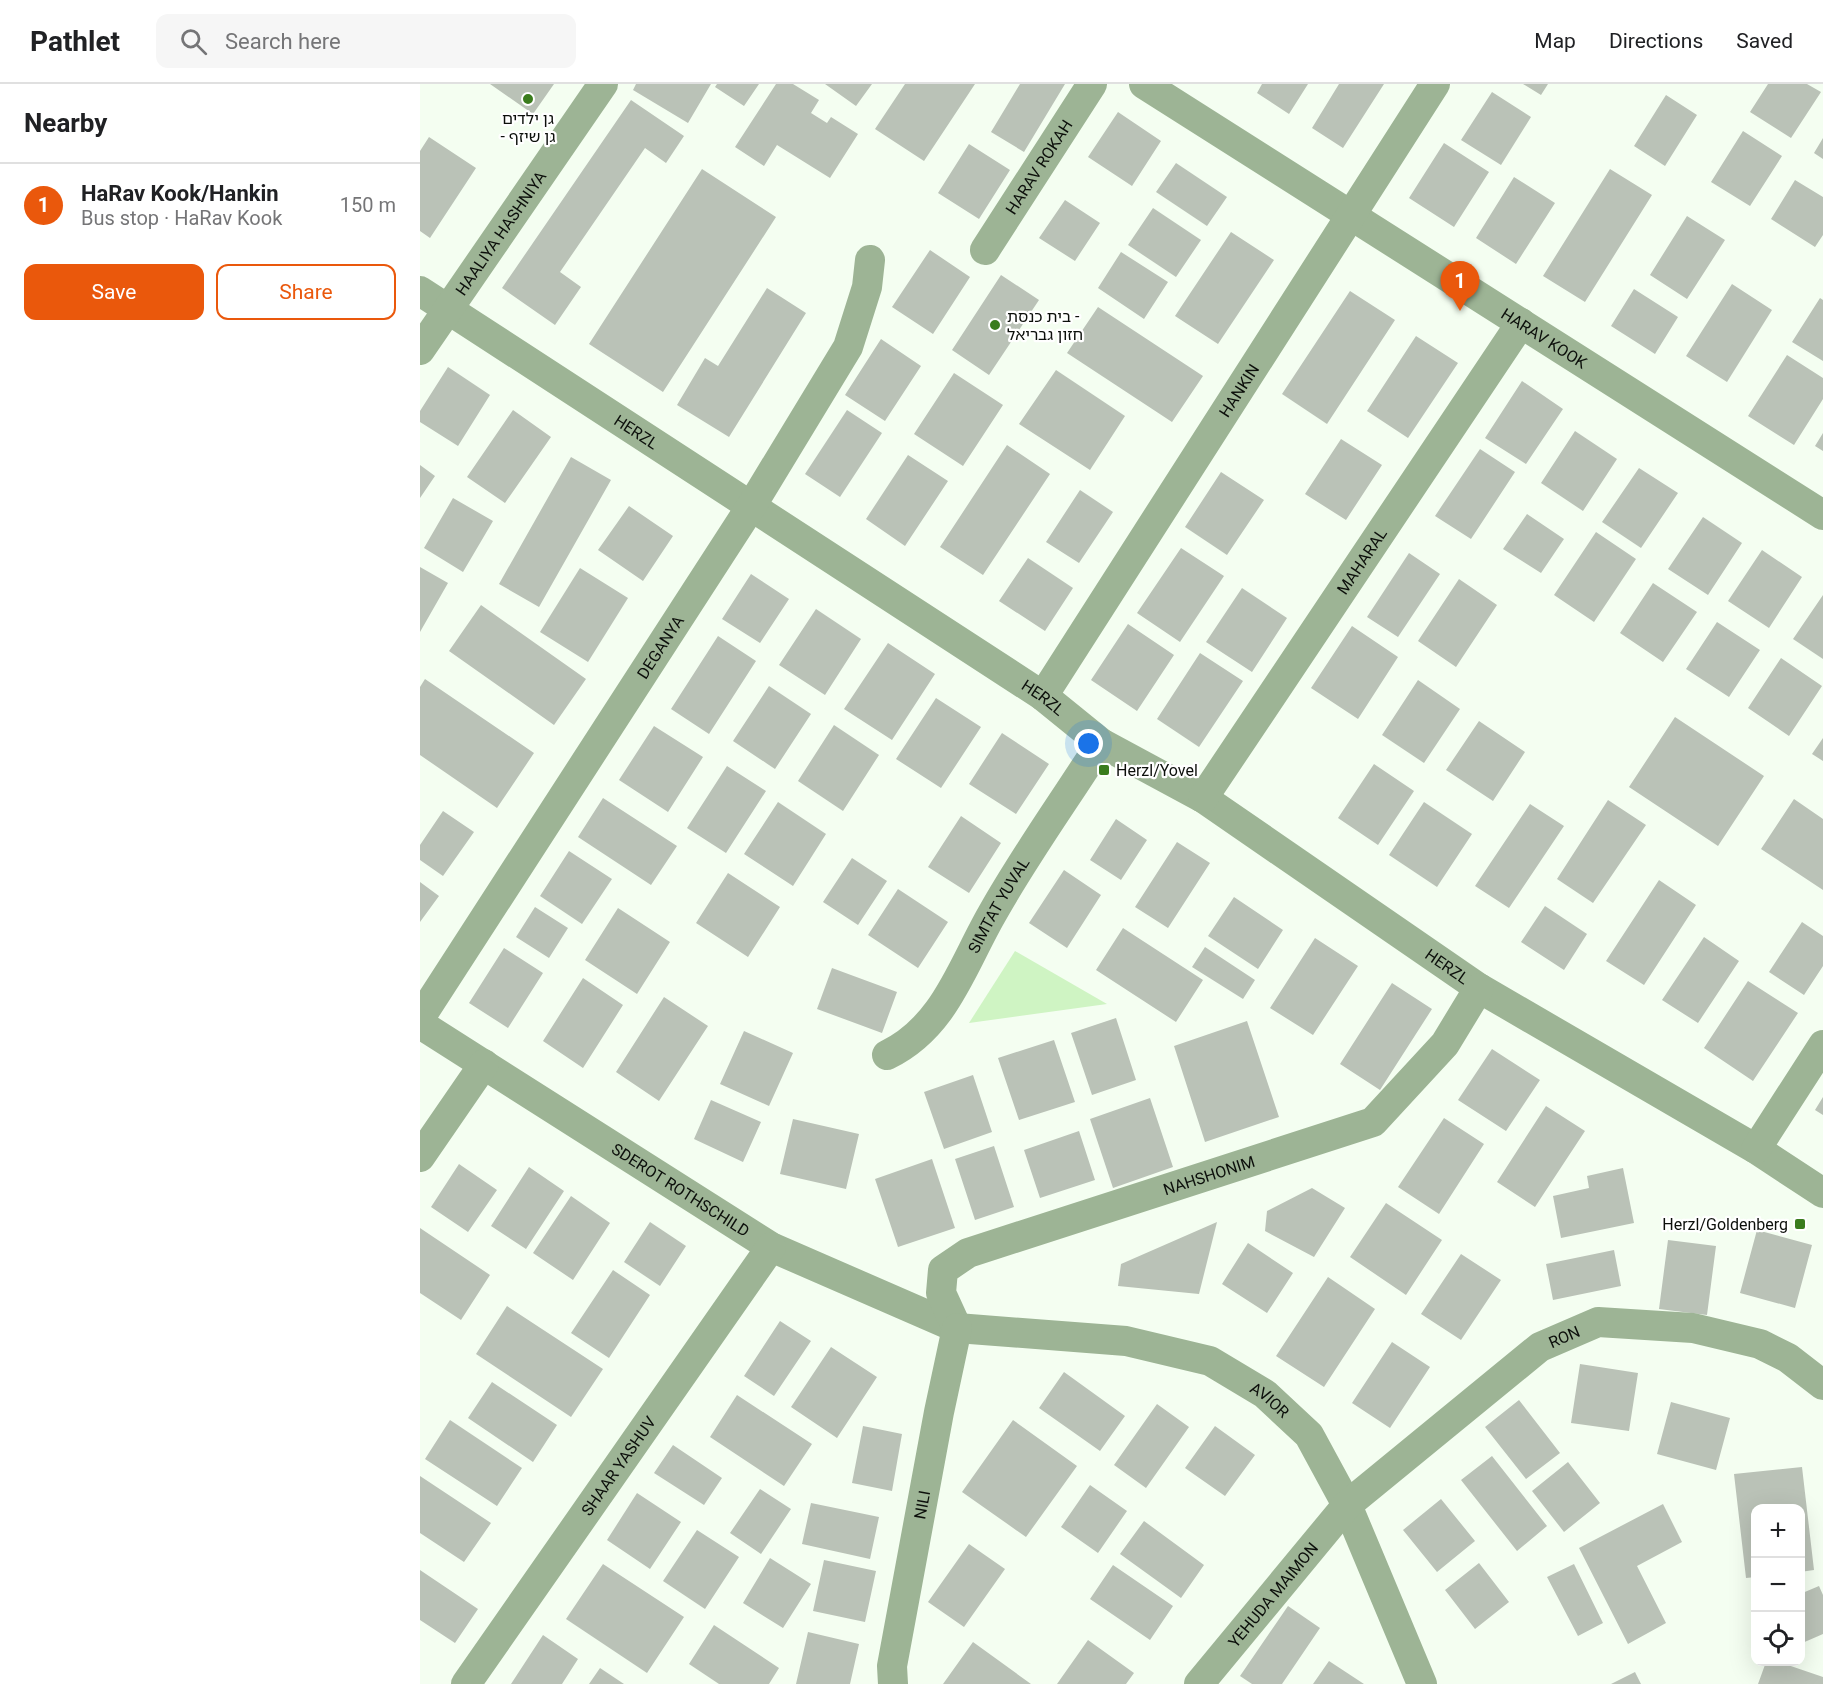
<!DOCTYPE html>
<meta charset="utf-8">
<style>
:root{--surface:#fff;--page:#f6f6f6;--text:#202124;--muted:#757577;--line:#e0e0e0;--accent:#ea580c}
body{margin:0;font-family:Roboto,"Noto Sans Hebrew",sans-serif;background:var(--page);color:var(--text)}
.controls{position:absolute;right:18px;bottom:18px;display:grid;overflow:hidden;border-radius:12px;box-shadow:0 6px 24px #0002}
.controls button{width:54px;height:54px;display:grid;place-items:center;padding:0;border:0;border-bottom:2px solid var(--line);background:var(--surface);color:var(--text);font:30px sans-serif}
.you{position:absolute;left:669px;top:660px;width:21px;height:21px;margin:-15px;border:4px solid #fff;border-radius:50%;background:#1a73e8;box-shadow:0 0 0 9px #1a73e833}
.badge{display:grid;place-items:center;width:39px;height:39px;border-radius:50%;background:var(--accent);color:#fff;font-size:20px;font-weight:700}
.pin{position:absolute;translate:-50% -50px;filter:drop-shadow(0 2px 3px #0008)}
.pin::after{content:'';position:absolute;top:32px;width:21px;height:18px;background:inherit;clip-path:polygon(0 0,100% 0,50% 100%)}
.list{margin:0;padding:0;list-style:none}
h2{display:flex;justify-content:space-between;align-items:center;height:78px;margin:0;padding:0 24px;font-size:26px}
h2 small{font-size:20px;font-weight:400;color:var(--muted)}
.list li{display:grid;grid-template-columns:39px 1fr auto;gap:18px;align-items:center;box-sizing:border-box;height:84px;padding:0 24px;border-top:2px solid var(--line)}
.list b{display:block;font-size:22px;white-space:nowrap}
.list p{margin:0;font-size:20px;white-space:nowrap;color:var(--muted)}
.list em{font-size:20px;font-style:normal;color:var(--muted)}
.actions{display:flex;gap:12px;padding:18px 24px}
.actions a{flex:1;padding:14px 0;border:2px solid var(--accent);border-radius:12px;text-align:center;font-size:21px;color:var(--accent)}
.actions .main{background:var(--accent);color:#fff}
.icon{flex:none;width:33px;height:33px;fill:none;stroke:currentColor;stroke-width:2;stroke-linecap:round;stroke-linejoin:round}
.map{position:relative;flex:none;width:1403px;height:1600px;overflow:hidden}
header{display:flex;align-items:center;gap:36px;box-sizing:border-box;height:84px;padding:0 30px;background:var(--surface);border-bottom:2px solid var(--line)}
header strong{font-size:28px}
nav{display:flex;gap:33px;margin-inline-start:auto;font-size:21px}
.search{width:420px;height:54px;background:var(--page);display:flex;align-items:center;gap:15px;box-sizing:border-box;padding:0 21px;border-radius:12px;color:var(--muted);font-size:22px}
main{display:flex}
aside{flex:1;background:var(--surface)}
.map>svg:first-child{display:block}
.green{fill:#cff4c3}
.building{fill:#bac2b7}
.lines{fill:none;stroke-linecap:round;stroke-linejoin:round}
.street{stroke:#9db495;stroke-width:30}
.poi-dot{fill:#3a7c1d;stroke:#fff;stroke-width:2}
.labels{text-anchor:middle;stroke-width:4.5;stroke-linejoin:round;paint-order:stroke}
.poi-label{font-size:16px;fill:#0c0f0b;stroke:#fff;text-anchor:start}
.street-label{font-size:16px;fill:#0c0f0b;stroke:#fff}
</style>
<header>
<strong>Pathlet</strong>
<div class="search"><svg class="icon" aria-label="search" viewBox="0 0 24 24"><circle cx="10" cy="10" r="6"/><path d="M15 15l6 6"/></svg>Search here</div>
<nav><a>Map</a><a>Directions</a><a>Saved</a></nav>
</header>
<main>
<aside>
<h2>Nearby<small></small></h2>
<ul class="list">
<li><span class="badge">1</span><div><b>HaRav Kook/Hankin</b><p>Bus stop · HaRav Kook</p></div><em>150 m</em></li>
</ul>
<div class="actions"><a class="main">Save</a><a>Share</a></div>
</aside>
<div class="map">
<svg width="1403" height="1600" viewBox="0 0 1403 1600">
<rect width="100%" height="100%" fill="#f4fef1"/>
<!-- green -->
<path class="green" d="M595,867L687,920L549,939Z"/>
<!-- building -->
<path class="building" d="M70,0H134L113,30Z
M216,0H291L268,39L213,6Z
M297,0H339L324,22L295,3Z
M356,0H373L399,16L391,29L407,39L411,33L438,50L410,94L357,61L344,82L315,63Z
M405,0H452L436,22Z
M485,0H555L504,77L455,45Z
M600,0H645L604,68L571,48Z
M842,0H888L869,30L837,9Z
M919,0H964L923,64L892,44Z
M1103,0H1128L1121,11Z
M1348,0H1387L1401,8L1371,54L1330,28Z
M1072,8L1111,33L1081,81L1041,56Z
M1246,11L1277,31L1245,82L1214,62Z
M211,16L264,52L246,79L225,64L140,188L161,203L135,241L82,204Z
M698,28L741,57L712,102L668,73Z
M1323,47L1362,72L1330,122L1291,98Z
M9,53L56,84L10,154L0,147V67Z
M1403,54V75L1394,69Z
M1024,59L1069,88L1034,143L989,114Z
M549,60L590,86L559,135L518,109Z
M756,79L807,113L787,142L736,108Z
M282,85L356,133L243,308L169,260Z
M1190,85L1232,111L1165,218L1123,192Z
M1094,93L1135,119L1096,180L1056,154Z
M1375,96L1403,113V151L1395,163L1351,135Z
M645,116L680,139L655,177L619,154Z
M733,124L781,156L756,193L708,161Z
M1267,132L1305,156L1267,215L1230,191Z
M811,148L854,176L798,260L755,232Z
M510,166L550,193L513,250L472,223Z
M701,168L748,198L724,235L678,204Z
M581,191L619,216L569,291L532,266Z
M1312,200L1352,226L1307,298L1266,272Z
M347,204L386,229L309,353L257,321L285,274L298,282Z
M1214,205L1258,233L1235,270L1191,242Z
M930,207L975,236L907,340L862,310Z
M1400,214L1403,216V277L1372,258Z
M678,223L783,292L752,338L647,269Z
M996,252L1038,279L988,354L947,327Z
M461,255L501,282L465,337L425,311Z
M1367,271L1403,294V315L1374,361L1328,332Z
M28,283L70,311L38,362L0,338V327Z
M636,286L705,332L670,386L599,340Z
M534,289L583,321L543,382L494,350Z
M1102,297L1143,325L1106,380L1065,354Z
M93,326L131,353L85,419L47,393Z
M427,326L462,349L420,413L385,390Z
M1155,347L1197,375L1163,427L1121,399Z
M1403,349V367L1395,362Z
M921,355L962,381L926,436L885,410Z
M587,361L630,390L563,491L520,463Z
M1060,365L1095,388L1051,455L1015,432Z
M488,371L528,397L485,462L446,435Z
M151,373L191,396L119,523L79,500Z
M0,381L15,392L0,414Z
M1219,384L1258,409L1221,464L1182,438Z
M801,388L844,416L807,471L765,443Z
M660,406L693,428L659,479L626,458Z
M33,414L73,437L43,488L4,464Z
M209,422L253,452L223,497L178,466Z
M1107,430L1144,455L1121,489L1083,465Z
M1283,433L1322,459L1288,511L1248,485Z
M1176,448L1216,475L1174,538L1134,511Z
M761,464L804,492L760,558L717,529Z
M1342,466L1382,493L1349,544L1308,517Z
M989,469L1020,490L978,553L947,533Z
M608,474L653,504L625,547L579,517Z
M0,483L28,499L0,548Z
M160,484L208,514L168,578L120,548Z
M331,490L369,515L340,559L302,535Z
M1039,495L1077,521L1036,583L998,557Z
M1233,499L1277,528L1243,578L1200,549Z
M822,504L867,534L832,588L786,558Z
M1403,511V575L1373,555Z
M61,521L166,595L134,641L29,567Z
M396,525L441,555L405,611L359,581Z
M1297,538L1340,566L1309,613L1266,585Z
M708,540L754,571L717,627L671,596Z
M932,542L978,573L938,635L891,604Z
M298,552L336,577L289,650L251,625Z
M468,559L515,590L472,656L424,625Z
M780,569L823,597L779,663L737,635Z
M1361,574L1402,602L1369,652L1328,624Z
M5,595L114,669L77,724L0,671V603Z
M998,596L1040,625L1004,679L962,651Z
M349,602L391,630L355,685L313,657Z
M516,614L561,643L521,704L476,675Z
M1255,633L1344,692L1298,762L1209,703Z
M1059,637L1105,668L1073,717L1026,686Z
M414,641L459,671L423,727L378,697Z
M234,642L283,673L248,728L199,696Z
M582,649L629,680L596,730L549,700Z
M1403,654V677L1392,670Z
M954,680L994,707L958,761L918,734Z
M307,682L346,707L306,769L267,744Z
M183,714L257,762L231,801L158,753Z
M1374,715L1403,735V806L1341,765Z
M1188,716L1226,741L1173,819L1137,795Z
M358,718L406,750L373,802L324,770Z
M1004,718L1052,750L1017,803L969,771Z
M1110,720L1144,742L1089,824L1055,802Z
M23,727L54,748L23,792L0,776V761Z
M541,732L581,759L549,809L508,783Z
M696,735L727,756L701,796L670,776Z
M757,758L790,779L748,844L715,823Z
M149,767L192,795L162,840L120,812Z
M432,774L467,797L438,841L403,818Z
M644,786L681,811L647,864L609,839Z
M308,789L360,823L328,873L276,839Z
M1239,796L1276,821L1224,901L1186,877Z
M0,798L19,812L0,838Z
M478,805L528,838L498,884L448,851Z
M814,813L863,846L838,885L788,852Z
M1125,822L1167,850L1144,886L1101,858Z
M115,823L148,844L129,874L96,853Z
M198,824L250,858L217,910L165,876Z
M1382,838L1403,852V882L1384,911L1349,888Z
M703,844L783,896L756,938L676,886Z
M1284,853L1319,877L1278,939L1242,916Z
M895,854L938,882L893,951L850,924Z
M785,863L835,896L823,915L772,883Z
M84,864L123,889L88,944L49,919Z
M412,884L477,908L462,949L397,925Z
M163,894L203,921L163,984L123,957Z
M1328,897L1378,929L1333,997L1284,964Z
M972,899L1012,925L960,1006L920,980Z
M244,913L288,942L239,1017L196,988Z
M696,934L716,996L672,1011L651,949Z
M827,937L859,1033L785,1058L754,962Z
M324,947L373,969L349,1022L300,1000Z
M634,956L655,1018L599,1036L578,974Z
M1072,965L1120,996L1086,1047L1038,1016Z
M553,991L572,1048L524,1065L504,1008Z
M1403,1013V1031L1395,1026Z
M730,1014L753,1083L693,1104L670,1035Z
M291,1016L341,1038L323,1078L274,1055Z
M1126,1022L1165,1047L1115,1123L1077,1098Z
M1024,1034L1064,1060L1019,1130L978,1103Z
M373,1035L439,1050L426,1105L360,1090Z
M659,1047L675,1096L620,1114L604,1066Z
M574,1062L594,1123L555,1136L535,1075Z
M512,1075L535,1144L478,1163L455,1095Z
M39,1080L77,1106L48,1148L11,1123Z
M109,1083L144,1107L106,1165L71,1142Z
M1203,1084L1214,1139L1141,1154L1133,1112L1169,1104L1167,1092Z
M892,1104L925,1124L894,1173L845,1147L847,1127Z
M151,1112L190,1139L153,1196L113,1169Z
M966,1119L1022,1156L986,1211L930,1173Z
M230,1138L266,1162L240,1202L204,1178Z
M797,1138L779,1210L698,1202L701,1180Z
M0,1144L70,1191L41,1236L0,1209Z
M1337,1146L1392,1161L1375,1224L1320,1209Z
M1248,1156L1296,1162L1287,1231L1239,1225Z
M828,1159L873,1189L847,1229L802,1200Z
M1194,1166L1201,1202L1133,1216L1126,1180Z
M1041,1170L1081,1196L1041,1256L1001,1230Z
M193,1186L230,1211L189,1274L151,1249Z
M908,1193L955,1225L904,1303L856,1272Z
M87,1222L183,1285L151,1333L56,1270Z
M360,1237L391,1257L354,1312L324,1292Z
M972,1258L1010,1283L970,1344L932,1319Z
M411,1263L457,1293L417,1354L371,1323Z
M1160,1280L1218,1289L1209,1347L1151,1339Z
M644,1288L705,1332L680,1367L619,1324Z
M72,1298L137,1341L113,1378L48,1334Z
M317,1311L392,1360L364,1402L290,1353Z
M1099,1316L1140,1369L1106,1395L1065,1343Z
M1251,1318L1310,1334L1296,1386L1237,1370Z
M737,1320L769,1343L726,1404L694,1381Z
M30,1336L102,1384L77,1422L5,1375Z
M593,1336L657,1382L606,1453L542,1408Z
M443,1342L482,1350L472,1407L432,1399Z
M795,1342L835,1371L805,1412L765,1384Z
M253,1361L302,1394L284,1421L234,1389Z
M1072,1372L1127,1442L1097,1467L1041,1396Z
M1148,1378L1180,1419L1144,1448L1112,1407Z
M1382,1383L1394,1486L1380,1488V1424H1336V1493L1326,1494L1314,1390Z
M0,1392L71,1439L44,1478L0,1449Z
M670,1401L707,1427L678,1469L641,1443Z
M340,1405L371,1425L341,1470L310,1449Z
M217,1409L261,1438L230,1485L187,1456Z
M1021,1415L1055,1457L1017,1488L983,1446Z
M391,1419L459,1433L450,1475L382,1460Z
M1243,1420L1262,1458L1217,1482L1246,1539L1208,1560L1159,1464Z
M724,1437L784,1481L761,1514L700,1470Z
M277,1446L319,1473L285,1525L243,1497Z
M549,1460L585,1485L544,1543L508,1518Z
M350,1474L391,1500L363,1544L323,1519Z
M404,1476L456,1487L445,1538L393,1527Z
M1059,1479L1089,1518L1055,1545L1025,1506Z
M183,1480L264,1533L227,1589L146,1535Z
M1154,1480L1183,1539L1158,1552L1127,1493Z
M693,1481L753,1522L730,1556L670,1515Z
M0,1486L58,1525L35,1559L0,1536Z
M1399,1502L1403,1511V1550L1380,1560V1510Z
M868,1522L900,1544L862,1600H832L820,1592Z
M294,1541L359,1584L349,1600H299L269,1580Z
M388,1548L439,1560L430,1600H376Z
M123,1551L158,1575L142,1600H91Z
M668,1556L714,1589L706,1600H637Z
M553,1558L611,1600H523Z
M909,1577L944,1600H893Z
M1346,1578H1359L1403,1593V1600H1338Z
M180,1584L204,1600H169Z
M1215,1588L1221,1600H1191Z"/>
<g class="lines">
<!-- street -->
<g class="street">
<path id="s1" d="M724,0L1403,431"/>
<path id="s2" d="M565,166L672,0"/>
<path id="s3" d="M0,207L623,612L681,659L783,714L1059,904L1336,1065L1403,1109"/>
<path id="s4" d="M0,266L183,0"/>
<path id="s5" d="M623,612L1015,0"/>
<path id="s6" d="M783,714L1101,239"/>
<path id="s7" d="M0,934L332,421L428,263L447,203L450,176"/>
<path id="s8" d="M0,940L351,1163L537,1244L706,1257L790,1277L845,1310L889,1351L927,1421L1002,1600"/>
<path id="s9" d="M467,971C525,943 542,882 572,830C605,771 645,716 681,659"/>
<path d="M1336,1065L1403,961"/>
<path d="M0,1073L64,980"/>
<path id="s10" d="M537,1244L521,1209L523,1186L548,1169L953,1038L1025,960L1059,904"/>
<path id="s11" d="M46,1600L351,1163"/>
<path id="s12" d="M473,1600L472,1582L519,1328L537,1244"/>
<path id="s13" d="M779,1600L927,1421L1120,1263L1178,1238L1273,1244L1340,1260L1368,1274L1403,1301"/>
</g>
</g>
<!-- markers -->
<g class="poi-dot">
<circle cx="108" cy="15" r="6"/>
<circle cx="575" cy="241" r="6"/>
<rect x="678" y="680" width="12" height="12" rx="3"/>
<rect x="1374" y="1134" width="12" height="12" rx="3"/>
</g>
<g class="labels">
<!-- poi labels -->
<g class="poi-label">
<text x="108" y="40" text-anchor="middle">גן ילדים<tspan x="108" dy="18">- גן שיזף</tspan></text>
<text x="587" y="238">בית כנסת -<tspan x="587" dy="18">חזון גבריאל</tspan></text>
<text x="696" y="692">Herzl/Yovel</text>
<text x="1368" y="1146" text-anchor="end">Herzl/Goldenberg</text>
</g>
<!-- street labels -->
<g class="street-label">
<text dy="6" stroke="none"><textPath href="#s2" startOffset="99">HARAV ROKAH</textPath></text>
<text dy="6" stroke="none"><textPath href="#s4" startOffset="142">HAALIYA HASHNIYA</textPath></text>
<text dy="6" stroke="none"><textPath href="#s1" startOffset="474">HARAV KOOK</textPath></text>
<text dy="6" stroke="none"><textPath href="#s5" startOffset="363">HANKIN</textPath></text>
<text dy="6" stroke="none"><textPath href="#s3" startOffset="258">HERZL</textPath></text>
<text dy="6" stroke="none"><textPath href="#s6" startOffset="285">MAHARAL</textPath></text>
<text dy="6" stroke="none"><textPath href="#s7" startOffset="442">DEGANYA</textPath></text>
<text dy="6" stroke="none"><textPath href="#s3" startOffset="744">HERZL</textPath></text>
<text dy="6" stroke="none"><textPath href="#s9" startOffset="190">SIMTAT YUVAL</textPath></text>
<text dy="6" stroke="none"><textPath href="#s3" startOffset="1230">HERZL</textPath></text>
<text dy="6" stroke="none"><textPath href="#s10" startOffset="345">NAHSHONIM</textPath></text>
<text dy="6" stroke="none"><textPath href="#s8" startOffset="309">SDEROT ROTHSCHILD</textPath></text>
<text dy="6" stroke="none"><textPath href="#s13" startOffset="508">RON</textPath></text>
<text dy="6" stroke="none"><textPath href="#s8" startOffset="946">AVIOR</textPath></text>
<text dy="6" stroke="none"><textPath href="#s11" startOffset="266">SHAAR YASHUV</textPath></text>
<text dy="6" stroke="none"><textPath href="#s12" startOffset="182">NILI</textPath></text>
<text dy="6" stroke="none"><textPath href="#s13" startOffset="116">YEHUDA MAIMON</textPath></text>
</g>
</g>
</svg>
<div class="controls">
<button>+</button>
<button>−</button>
<button><svg class="icon" aria-label="locate" viewBox="0 0 24 24"><circle cx="12" cy="12" r="6"/><path d="M12 2v4M12 18v4M2 12h4M18 12h4"/></svg></button>
</div>
<div class="you"></div>
<div class="pin badge" style="left:1040px;top:227px">1</div>
</div>
</main>
